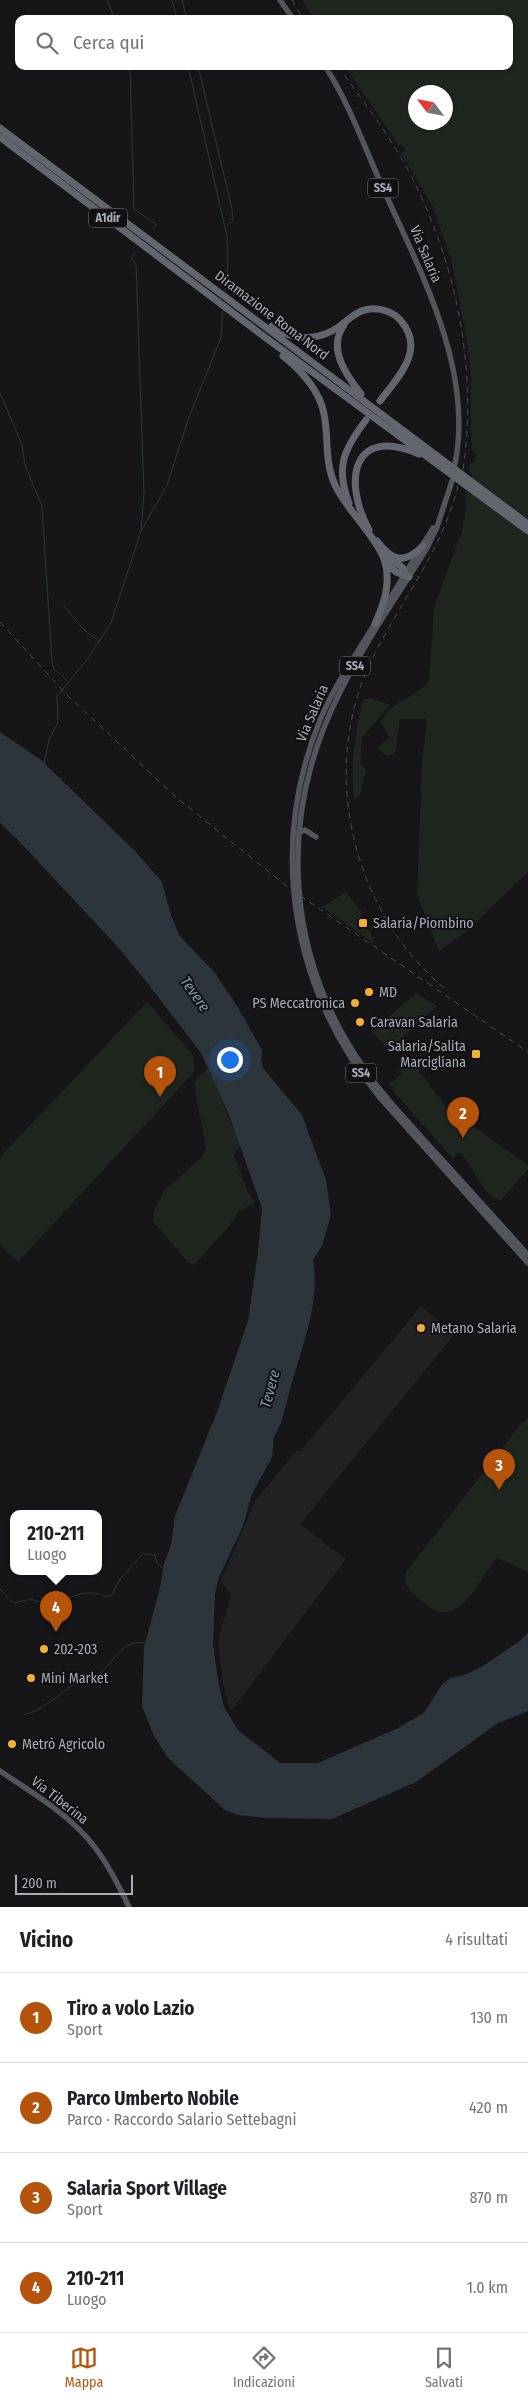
<!DOCTYPE html>
<html lang="it">
<meta charset="utf-8">
<style>
:root{--surface:#fff;--page:#f6f6f6;--text:#202124;--muted:#757577;--line:#e0e0e0;--accent:#b45309}
body{margin:0;font-family:"Fira Sans Condensed",sans-serif;background:var(--page);color:var(--text)}
.compass{position:absolute;left:408px;top:85px;width:45px;height:45px;border-radius:50%;background:var(--surface);box-shadow:0 1px 4px #0004;rotate:302deg}
.scale{position:absolute;left:15px;bottom:12px;width:118px;box-sizing:border-box;padding-left:5px;border:2px solid #a8adb8;border-top:0;font-size:14px;line-height:18px;white-space:nowrap;color:#a8adb8;-webkit-text-stroke:4px #111113;paint-order:stroke}
.you{position:absolute;left:229px;top:1059px;width:18px;height:18px;margin:-12px;border:4px solid #fff;border-radius:50%;background:#1a73e8;box-shadow:0 0 0 8px #1a73e833}
.badge{display:grid;place-items:center;width:32px;height:32px;border-radius:50%;background:var(--accent);color:#fff;font-size:16px;font-weight:700}
.pin{position:absolute;translate:-50% -41px;filter:drop-shadow(0 1px 2px #0008)}
.pin::after{content:'';position:absolute;top:26px;width:18px;height:15px;background:inherit;clip-path:polygon(0 0,100% 0,50% 100%)}
.popup{position:absolute;left:10px;top:1510px;width:92px;height:65px;box-sizing:border-box;display:grid;place-content:center;border-radius:10px;background:var(--surface);filter:drop-shadow(0 1px 4px #0005);font-size:16px;white-space:nowrap;color:var(--muted)}
.popup b{font-size:19px;color:var(--text)}
.popup::after{content:'';position:absolute;left:50%;top:100%;margin-left:-10px;border:10px solid transparent;border-top-color:var(--surface)}
.list{margin:0;padding:0;list-style:none}
h2{display:flex;justify-content:space-between;align-items:center;height:65px;margin:0;padding:0 20px;font-size:21px}
h2 small{font-size:16px;font-weight:400;color:var(--muted)}
.list li{display:grid;grid-template-columns:32px 1fr auto;gap:15px;align-items:center;box-sizing:border-box;height:90px;padding:0 20px;border-top:1px solid var(--line)}
.list b{display:block;font-size:19px;white-space:nowrap}
.list p{margin:0;font-size:16px;white-space:nowrap;color:var(--muted)}
.list em{font-size:16px;font-style:normal;color:var(--muted)}
.icon{flex:none;width:28px;height:28px;fill:none;stroke:currentColor;stroke-width:2;stroke-linecap:round;stroke-linejoin:round}
.map{position:relative;flex:none;width:528px;height:1907px;overflow:hidden}
.search{position:absolute;background:var(--surface);box-shadow:0 1px 4px #0004;left:15px;right:15px;top:15px;height:55px;display:flex;align-items:center;gap:12px;box-sizing:border-box;padding:0 18px;border-radius:10px;color:var(--muted);font-size:19px}
.sheet{height:425px;background:var(--surface)}
nav{display:flex;justify-content:space-around;align-items:center;box-sizing:border-box;height:70px;border-top:1px solid var(--line);background:var(--surface);font-size:14px;color:var(--muted)}
nav a{display:grid;justify-items:center;gap:2px}
nav .on{color:var(--accent)}
.map>svg:first-child{display:block}
.built{fill:#222225}
.green{fill:#1e261f;fill-rule:evenodd}
.water{fill:#2c353c}
.lines{fill:none;stroke-linecap:round;stroke-linejoin:round}
.stream{stroke:#2c353c;stroke-width:1}
.major{stroke:#53555c;stroke-width:5.5}
.highway{stroke:#63666e;stroke-width:7}
.rail{stroke:#4a4c52;stroke-width:1;stroke-dasharray:6 5;stroke-linecap:butt}
.poi-dot{fill:#f2b134;stroke:#111113;stroke-width:2}
.labels{text-anchor:middle;stroke-width:4;stroke-linejoin:round;paint-order:stroke}
.shield{fill:#111113;stroke:#7b7e86;stroke-width:1}
.shield-label{font-size:12px;font-weight:bold;fill:#a8adb8}
.street-label{font-size:14px;fill:#a8adb8;stroke:#111113}
.poi-label{font-size:14px;fill:#a8adb8;stroke:#111113;text-anchor:start}
.water-label{font-size:15px;font-style:italic;fill:#7f9bb3;stroke:#111113}
</style>
<div class="map">
<svg width="528" height="1907" viewBox="0 0 528 1907">
<rect width="100%" height="100%" fill="#161618"/>
<!-- built -->
<path class="built" d="M421,1306L454,1335L300,1524L346,1559L232,1710L228,1704L223,1684L218,1639L231,1595L221,1581L255,1501L297,1450L300,1452Z"/>
<!-- green -->
<path class="green" d="M302,0H528V872L467,931L439,951L417,895L422,763L427,719H400L395,753L387,756L377,748L390,738L381,722C390,701 415,697 429,682L434,607L462,531L466,509L465,491L469,493L472,475L470,473L469,464L474,462L476,455L472,450L471,433V376L467,341L452,263L433,207L401,153L406,150L401,144L399,146L345,66H509V19H314ZM416,92H446V122H416Z
M371,698L390,705L362,738L360,763L366,770L359,797L354,799C350,765 355,733 363,700Z
M346,892L361,911V923L371,932L374,944L322,907Z
M416,993L437,1006L389,1050L372,1032Z
M147,1002L193,1055L195,1071L18,1262L0,1245V1157Z
M411,1060L446,1107L528,1165V1169L501,1200C485,1200 472,1165 461,1153H458L453,1159L395,1093L389,1084L402,1074L398,1068Z
M208,1068L242,1148L237,1149L234,1156C242,1172 244,1188 255,1203L239,1211L230,1225L194,1265L188,1262L153,1222L155,1208L164,1191L202,1157L206,1148L194,1086L197,1078Z
M528,1418V1572L497,1558C479,1579 459,1631 427,1605C418,1598 411,1593 405,1583L406,1572L520,1425Z"/>
<!-- water -->
<path class="water" d="M0,732L41,760L135,851L162,882L170,912L179,935L215,973L237,1006L262,1050L261,1059L263,1068L302,1115L326,1180L331,1215L322,1246L313,1260C319,1294 309,1327 299,1359C292,1380 287,1402 281,1423L274,1437L272,1457L252,1494L243,1526L219,1577L215,1594L213,1644L218,1680L224,1707L238,1730L280,1763H318L396,1729L424,1713L441,1686L450,1678L465,1675L483,1666L521,1640L528,1632V1711L498,1723L416,1782L332,1819L266,1818L238,1815L225,1810L168,1758L154,1736L142,1706L144,1647L160,1588L164,1564L171,1545L175,1516L217,1412L248,1321L258,1252L262,1208L229,1115L201,1053L149,985L117,946L18,840L0,823Z"/>
<g class="lines">
<!-- stream -->
<path class="stream" d="M107,0L115,19
M172,0L177,19
M182,0L187,19
M130,66L134,209L157,225L154,228
M188,66L227,236L228,264L225,293
M198,66L232,209L233,221L227,225
M136,252L131,258L136,264L144,493L141,531
M0,393L22,445L25,465L42,506L52,662L54,669L68,681
M64,606L83,629L100,642
M44,764L49,740L58,722L57,696L86,661L111,623L141,531L167,485L189,417L221,338L223,310
M0,1589L8,1598
M101,1595L107,1597L112,1595L120,1579L143,1554L155,1555L157,1563L163,1568
M10,1600L14,1603L31,1599C56,1611 74,1588 99,1594
M25,1714C42,1712 66,1689 80,1679C87,1674 96,1677 102,1672C115,1660 122,1639 145,1643"/>
<!-- major -->
<path class="major" d="M280,0L293,19
M325,66C349,103 364,146 382,186C420,271 474,369 455,464
M452,481L437,527L427,548C398,595 365,642 340,692C277,816 284,956 366,1071C383,1096 404,1117 424,1140C459,1178 494,1217 528,1255
M382,612L433,528
M376,622C356,654 335,685 320,720C267,851 292,991 381,1099L528,1263
M298,833L305,830L316,837
M0,1771C31,1792 65,1812 89,1840C106,1860 118,1884 129,1907"/>
<!-- highway -->
<path class="highway" d="M0,128L528,524
M0,137L262,335L528,531
M344,325C327,348 346,375 361,394
M272,326C294,342 319,341 340,326C349,319 358,310 370,309C381,308 394,312 401,321C426,350 398,377 380,401
M283,356C301,370 320,391 324,414C329,438 324,461 335,485C346,509 379,540 385,562C391,584 384,603 375,624
M349,503C335,467 344,449 366,420
M369,530C343,482 351,425 419,454
M377,541C392,561 404,565 423,546
M389,556L403,568L405,574
M385,561L396,572L409,577"/>
<!-- rail -->
<path class="rail" d="M292,0L303,19
M338,66C362,100 388,133 408,170C456,260 478,369 463,470
M0,622L67,695L178,799L289,888L528,1052
M444,988C354,912 320,776 368,668C397,604 440,557 458,486"/>
</g>
<!-- markers -->
<g class="poi-dot">
<rect x="358" y="918" width="10" height="10" rx="2.5"/>
<circle cx="369" cy="992" r="5"/>
<circle cx="355" cy="1003" r="5"/>
<circle cx="360" cy="1022" r="5"/>
<rect x="471" y="1049" width="10" height="10" rx="2.5"/>
<circle cx="421" cy="1328" r="5"/>
<circle cx="44" cy="1649" r="5"/>
<circle cx="31" cy="1678" r="5"/>
<circle cx="12" cy="1744" r="5"/>
</g>
<g class="labels">
<!-- shield labels -->
<g class="shield">
<rect x="368" y="178.5" width="30" height="19" rx="4"/>
<rect x="89" y="208.5" width="38" height="19" rx="4"/>
<rect x="340" y="656.5" width="30" height="19" rx="4"/>
<rect x="346" y="1063.5" width="30" height="19" rx="4"/>
</g>
<g class="shield-label">
<text x="383" y="192">SS4</text>
<text x="108" y="222">A1dir</text>
<text x="355" y="670">SS4</text>
<text x="361" y="1077">SS4</text>
</g>
<!-- street labels -->
<g class="street-label">
<text transform="translate(426 254) rotate(67)" y="5">Via Salaria</text>
<text transform="translate(272 315) rotate(37)" y="5">Diramazione Roma Nord</text>
<text transform="translate(312 713) rotate(-67)" y="5">Via Salaria</text>
<text transform="translate(60 1800) rotate(38)" y="5">Via Tiberina</text>
</g>
<!-- poi labels -->
<g class="poi-label">
<text x="373" y="928">Salaria/Piombino</text>
<text x="379" y="997">MD</text>
<text x="345" y="1008" text-anchor="end">PS Meccatronica</text>
<text x="370" y="1027">Caravan Salaria</text>
<text x="466" y="1051" text-anchor="end">Salaria/Salita<tspan x="466" dy="16">Marcigliana</tspan></text>
<text x="431" y="1333">Metano Salaria</text>
<text x="54" y="1654">202-203</text>
<text x="41" y="1683">Mini Market</text>
<text x="22" y="1749">Metrò Agricolo</text>
</g>
<!-- water labels -->
<g class="water-label">
<text transform="translate(195 994) rotate(55)" y="5">Tevere</text>
<text transform="translate(270 1389) rotate(-75)" y="5">Tevere</text>
</g>
</g>
</svg>
<svg class="compass" viewBox="-18 -18 36 36"><path d="M0-13l5 13h-10z" fill="#e53935"/><path d="M0 13l5-13h-10z" fill="#757577"/></svg>
<div class="scale">200 m</div>
<div class="you"></div>
<div class="pin badge" style="left:160px;top:1097px">1</div>
<div class="pin badge" style="left:463px;top:1138px">2</div>
<div class="pin badge" style="left:499px;top:1490px">3</div>
<div class="pin badge" style="left:56px;top:1632px">4</div>
<div class="popup"><b>210-211</b>Luogo</div>
<div class="search"><svg class="icon" aria-label="search" viewBox="0 0 24 24"><circle cx="10" cy="10" r="6"/><path d="M15 15l6 6"/></svg>Cerca qui</div>
</div>
<section class="sheet">
<h2>Vicino<small>4 risultati</small></h2>
<ul class="list">
<li><span class="badge">1</span><div><b>Tiro a volo Lazio</b><p>Sport</p></div><em>130 m</em></li>
<li><span class="badge">2</span><div><b>Parco Umberto Nobile</b><p>Parco · Raccordo Salario Settebagni</p></div><em>420 m</em></li>
<li><span class="badge">3</span><div><b>Salaria Sport Village</b><p>Sport</p></div><em>870 m</em></li>
<li><span class="badge">4</span><div><b>210-211</b><p>Luogo</p></div><em>1.0 km</em></li>
</ul>
</section>
<nav>
<a class="on"><svg class="icon" aria-label="map" viewBox="0 0 24 24"><path d="M3 6l6-2 6 2 6-2v14l-6 2-6-2-6 2zM9 4v14M15 6v14"/></svg>Mappa</a>
<a><svg class="icon" aria-label="directions" viewBox="0 0 24 24"><path d="M12 3l9 9-9 9-9-9zM9 14v-3h6M13 9l2 2-2 2"/></svg>Indicazioni</a>
<a><svg class="icon" aria-label="saved" viewBox="0 0 24 24"><path d="M7 4h10v16l-5-4-5 4z"/></svg>Salvati</a>
</nav>
